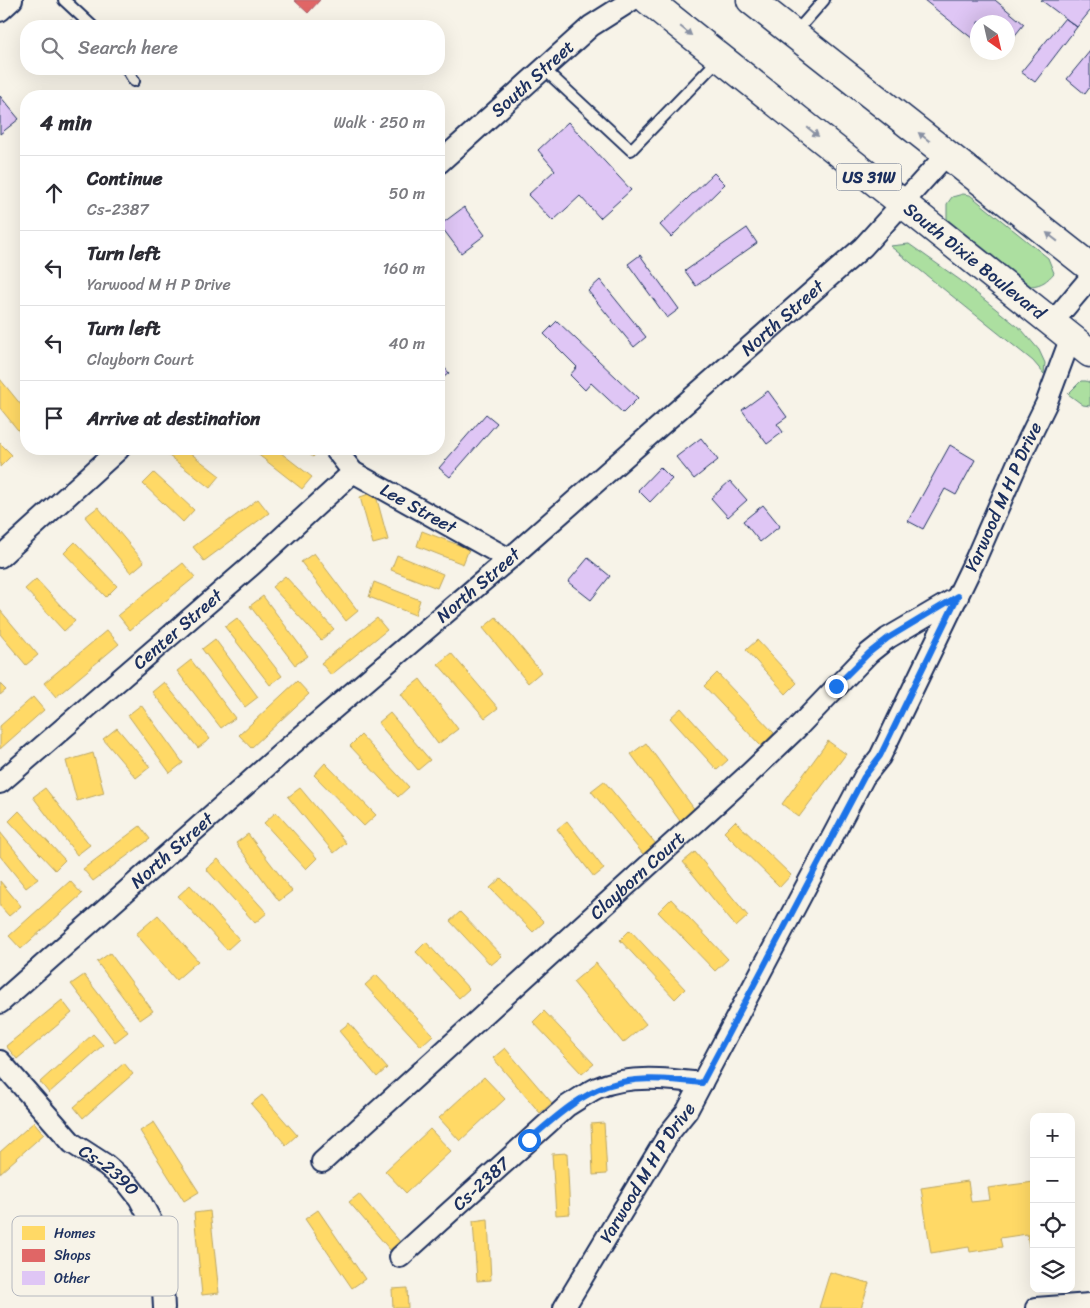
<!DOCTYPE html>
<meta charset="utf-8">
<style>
:root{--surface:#fff;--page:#f7f7f7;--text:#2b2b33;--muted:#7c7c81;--line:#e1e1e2}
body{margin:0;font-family:Sriracha,sans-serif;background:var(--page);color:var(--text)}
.controls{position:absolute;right:15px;bottom:15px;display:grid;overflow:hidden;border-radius:10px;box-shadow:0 5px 20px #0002}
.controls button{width:45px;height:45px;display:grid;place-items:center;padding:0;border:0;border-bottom:1px solid var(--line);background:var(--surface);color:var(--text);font:25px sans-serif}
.compass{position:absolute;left:970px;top:15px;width:45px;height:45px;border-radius:50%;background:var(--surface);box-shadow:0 5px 20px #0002;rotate:146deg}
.stop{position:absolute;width:15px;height:15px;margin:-11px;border:4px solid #1a73e8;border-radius:50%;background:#fff}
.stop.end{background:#1a73e8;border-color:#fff;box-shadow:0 1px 5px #0008}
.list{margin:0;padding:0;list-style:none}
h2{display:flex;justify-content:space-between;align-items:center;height:65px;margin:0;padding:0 20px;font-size:21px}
h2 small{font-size:16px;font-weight:400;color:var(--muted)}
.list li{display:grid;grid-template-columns:32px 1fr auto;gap:15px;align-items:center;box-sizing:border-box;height:75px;padding:0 20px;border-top:1px solid var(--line)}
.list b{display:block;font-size:19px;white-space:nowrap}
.list p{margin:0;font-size:16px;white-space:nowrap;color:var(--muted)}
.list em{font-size:16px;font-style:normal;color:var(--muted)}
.icon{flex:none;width:28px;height:28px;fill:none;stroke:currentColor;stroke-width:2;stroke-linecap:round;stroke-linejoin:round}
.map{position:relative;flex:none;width:1090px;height:1308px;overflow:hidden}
.search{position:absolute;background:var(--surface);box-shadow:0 5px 20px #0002;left:20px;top:20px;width:425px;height:55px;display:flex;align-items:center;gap:12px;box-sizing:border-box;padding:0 18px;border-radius:20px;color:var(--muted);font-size:19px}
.panel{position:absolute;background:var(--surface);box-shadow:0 5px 20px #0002;left:20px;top:90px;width:425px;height:365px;border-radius:20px}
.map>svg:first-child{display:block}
.green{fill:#acdfa0;stroke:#64877f}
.homes{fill:#ffd966;stroke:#bba664}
.shops{fill:#e06666;stroke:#a55664}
.building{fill:#dfc6f5;stroke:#1b2f5e}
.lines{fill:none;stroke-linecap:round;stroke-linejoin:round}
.service-casing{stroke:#1b2f5e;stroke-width:14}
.minor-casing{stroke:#1b2f5e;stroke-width:24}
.trunk-casing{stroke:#1b2f5e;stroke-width:31}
.service{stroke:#f7f3e8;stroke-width:10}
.minor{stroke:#f7f3e8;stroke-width:20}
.trunk{stroke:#f7f3e8;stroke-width:28}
.oneway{fill:#8991a3}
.route{stroke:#1a73e8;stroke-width:6}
.labels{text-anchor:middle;stroke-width:5;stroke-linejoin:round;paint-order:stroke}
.shield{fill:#f7f3e8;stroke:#5d6a87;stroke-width:1}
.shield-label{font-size:16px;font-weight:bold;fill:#1b2f5e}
.street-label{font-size:18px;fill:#1b2f5e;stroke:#f7f3e8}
.key{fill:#f7f3e8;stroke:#b5b8bf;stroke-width:1}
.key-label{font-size:14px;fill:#1b2f5e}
</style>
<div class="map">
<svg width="1090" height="1308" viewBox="0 0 1090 1308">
<rect width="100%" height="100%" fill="#f7f3e8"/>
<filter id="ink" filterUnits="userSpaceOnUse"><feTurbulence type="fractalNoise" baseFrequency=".02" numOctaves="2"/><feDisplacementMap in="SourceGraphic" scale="10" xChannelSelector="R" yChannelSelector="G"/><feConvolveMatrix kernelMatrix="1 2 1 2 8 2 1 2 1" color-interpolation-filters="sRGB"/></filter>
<g filter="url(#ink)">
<!-- green -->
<path class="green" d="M963,194L970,195L1048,258L1054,273C1047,281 1042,285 1031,286L947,219V204L952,197Z
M909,244L960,280L1022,330L1039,350L1045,363L1044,374L1033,361L890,246Z
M1081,381H1086L1090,383V406L1083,405L1068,394Z"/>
<!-- homes -->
<path class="homes" d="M26,346V357L20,352Z
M0,379L26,411V440L0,408Z
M0,443L12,455L0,467Z
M160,449H185L220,476L210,488Z
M251,449H276L312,477L302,489Z
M303,449H319L313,457Z
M154,473L194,510L183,522L143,484Z
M375,492L388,540L373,544L360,497Z
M258,499L269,513L204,561L193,547Z
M98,507L144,562L131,573L85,517Z
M422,531L469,549L463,564L417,546Z
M75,542L117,586L106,597L64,553Z
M314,553L358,611L346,621L301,562Z
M397,555L443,574L437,588L391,570Z
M183,563L195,577L130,630L118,615Z
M285,576L334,629L321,640L272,587Z
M36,579L75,621L64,631L25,589Z
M374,582L420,600L415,615L369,597Z
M263,596L308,656L295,665L250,606Z
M0,610L38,655L26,665L0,634Z
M496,617L541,672L528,683L483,628Z
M237,618L282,676L270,685L225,627Z
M377,618L387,630L331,675L321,663Z
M107,630L119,644L56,697L44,683Z
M215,639L258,697L245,707L202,649Z
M757,640L797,683L786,694L746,650Z
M451,653L498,708L485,718L438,664Z
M191,660L235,718L221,728L177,671Z
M717,673L774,733L761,746L704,686Z
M420,679L458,729L438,744L401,694Z
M297,681L309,694L251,748L239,735Z
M164,682L210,739L198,748L152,692Z
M0,684L6,690L0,695Z
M33,697L44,710L0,749V726Z
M141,705L183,763L170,773L128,715Z
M681,708L728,760L717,770L670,718Z
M390,713L430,760L418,770L378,723Z
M117,728L150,767L136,778L103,739Z
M361,735L409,787L398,797L350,746Z
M828,741L846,754L799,817L782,804Z
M646,743L695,810L680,821L631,754Z
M93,753L104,793L77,801L66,761Z
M325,763L376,815L364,826L314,775Z
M604,781L656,844L643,854L591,791Z
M45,788L90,845L77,855L33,797Z
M300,788L346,843L334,853L288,797Z
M19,811L65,860L55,870L9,821Z
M276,812L317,858L306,869L264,823Z
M567,821L604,869L594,877L557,829Z
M735,821L791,875L780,887L724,832Z
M140,826L150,839L93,881L83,869Z
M0,832L38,879L26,888L0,856Z
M248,834L292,891L279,901L236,843Z
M695,852L748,916L736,927L683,862Z
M218,859L267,913L255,923L206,869Z
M501,878L544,922L533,932L490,888Z
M0,881L21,906L9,916L0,906Z
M70,881L82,894L21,949L9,936Z
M190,885L239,939L227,950L178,896Z
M671,899L728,959L715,971L658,912Z
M460,912L502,956L491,965L450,921Z
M158,915L198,961L176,980L136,934Z
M630,930L685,989L675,999L620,940Z
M426,942L469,989L459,998L416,952Z
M110,953L153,1011L140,1020L97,962Z
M596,963L646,1024L623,1043L573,982Z
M84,975L128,1032L115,1042L71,984Z
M376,975L433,1035L421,1046L365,985Z
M62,1000L72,1013L17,1059L6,1046Z
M544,1011L594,1064L582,1074L533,1022Z
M349,1023L387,1068L377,1077L339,1031Z
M93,1034L103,1045L49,1093L40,1082Z
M505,1048L552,1103L540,1113L493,1058Z
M124,1063L133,1074L83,1118L74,1107Z
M484,1077L505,1099L460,1141L439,1118Z
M262,1095L297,1135L286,1145L251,1104Z
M34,1122L44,1134L0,1173V1152Z
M154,1122L199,1192L184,1201L140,1131Z
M604,1123L607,1174L593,1175L591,1124Z
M430,1129L451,1151L406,1193L385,1171Z
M567,1153L570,1214L556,1215L552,1154Z
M968,1181L971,1202L990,1200L988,1188L1034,1182V1247H1029L1027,1234L1000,1238L1002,1247L970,1252L969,1247L931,1253L921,1188Z
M359,1194L401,1243L391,1251L349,1202Z
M318,1210L365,1279L352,1288L305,1219Z
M210,1211L219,1293L202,1295L194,1213Z
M488,1219L491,1280L477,1281L473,1221Z
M830,1272L869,1283L861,1308H819Z
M407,1288L408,1308H393L392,1289Z"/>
<!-- shops -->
<path class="shops" d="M294,0H320L308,13Z"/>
<!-- building -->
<path class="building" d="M924,0H995L1024,24L1008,44V22H978V43Z
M1041,0H1090V11L1077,27Z
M1065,18L1077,27L1035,82L1021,72Z
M71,20L78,26H66Z
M1090,51V87L1085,94L1067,79Z
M989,52H1000L996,58Z
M0,96L19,119L0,134Z
M568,122L631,190L600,218L580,196L553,221L528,195L555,170L538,150Z
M714,173L725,184L671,237L660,225Z
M464,207L485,235L461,253L440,225Z
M747,228L757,243L696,286L685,271Z
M640,255L679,309L667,318L628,264Z
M600,280L646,337L634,347L588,291Z
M557,321L638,398L623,413L591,383L585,390L570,375L577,367L544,334Z
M439,361L449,373L439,381Z
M768,391L787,417L777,424L783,432L767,444L742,410Z
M486,414L497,423L450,477L439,468Z
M701,438L718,460L694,479L676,457Z
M950,445L975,460L956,495L945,489L923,529L908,521Z
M660,467L672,479L650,502L638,490Z
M730,481L747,500L728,517L711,498Z
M763,505L780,526L760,542L743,521Z
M588,558L610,576L591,600L568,582Z"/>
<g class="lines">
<defs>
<path id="service" d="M64,0L92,26
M795,33L824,0
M127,69L134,81
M544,69L631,150L719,59"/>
<g id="minor">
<path d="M0,11L12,0"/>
<path id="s1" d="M439,163L591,26L632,0"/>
<path d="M1052,323L1090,278"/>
<path id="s2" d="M335,449L353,472L509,559"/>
<path d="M0,557L119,449"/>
<path id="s3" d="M0,783L252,565L353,472"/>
<path id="s4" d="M0,1003L283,752L509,559L863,247L946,155"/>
<path id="s5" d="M0,1061L72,1143L106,1165L128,1184L139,1198L157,1232L161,1249L164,1308"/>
<path id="s6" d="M322,1162L749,774L796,729L869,653L888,638L958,597"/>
<path id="s7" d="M400,1257L567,1106C577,1100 587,1093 597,1088C629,1074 669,1079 702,1083"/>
<path id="s8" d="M564,1308L670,1132L687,1111L864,777L880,757L976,558L1022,453L1046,404L1071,337"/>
<path d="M1036,1308L1090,1304"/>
</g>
<g id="trunk">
<path id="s9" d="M648,0L1090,353"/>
<path d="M751,0L1090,267"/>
</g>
</defs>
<!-- service casing -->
<use href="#service" class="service-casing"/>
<!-- minor casing -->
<use href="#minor" class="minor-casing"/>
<!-- trunk casing -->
<use href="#trunk" class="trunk-casing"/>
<!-- service -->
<use href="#service" class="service"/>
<!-- minor -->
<use href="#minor" class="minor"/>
<!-- trunk -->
<use href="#trunk" class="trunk"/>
</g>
<!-- one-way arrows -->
<defs><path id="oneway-solid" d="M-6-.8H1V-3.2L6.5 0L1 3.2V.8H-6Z" transform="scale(1.25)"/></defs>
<g class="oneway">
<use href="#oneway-solid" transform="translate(686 31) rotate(39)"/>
<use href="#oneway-solid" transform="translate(813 132) rotate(39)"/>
<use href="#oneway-solid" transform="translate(924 137) rotate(-142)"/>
<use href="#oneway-solid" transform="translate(1052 237) rotate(-142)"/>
</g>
</g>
<g class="lines" filter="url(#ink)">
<!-- route -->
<path class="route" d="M529,1140C593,1083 615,1072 702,1083L864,777L880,756L958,596L888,638L869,653L836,686"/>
</g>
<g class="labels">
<!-- shield labels -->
<rect class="shield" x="836.5" y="163.5" width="65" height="27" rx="4"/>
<g class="shield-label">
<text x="869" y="183">US 31W</text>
</g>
<!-- street labels -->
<g class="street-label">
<text dy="6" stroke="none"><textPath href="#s1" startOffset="126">South Street</textPath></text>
<text dy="6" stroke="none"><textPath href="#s9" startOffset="418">South Dixie Boulevard</textPath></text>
<text dy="6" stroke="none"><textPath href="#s4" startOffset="1040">North Street</textPath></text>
<text dy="6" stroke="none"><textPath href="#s8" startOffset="924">Yarwood M H P Drive</textPath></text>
<text dy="6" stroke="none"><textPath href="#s2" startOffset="104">Lee Street</textPath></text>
<text dy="6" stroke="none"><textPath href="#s4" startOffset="635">North Street</textPath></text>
<text dy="6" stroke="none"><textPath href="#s3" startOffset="235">Center Street</textPath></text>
<text dy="6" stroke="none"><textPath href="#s4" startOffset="230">North Street</textPath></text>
<text dy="6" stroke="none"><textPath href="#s6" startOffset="426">Clayborn Court</textPath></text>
<text dy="6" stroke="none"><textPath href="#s5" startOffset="155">Cs-2390</textPath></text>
<text dy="6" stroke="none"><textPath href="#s8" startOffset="159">Yarwood M H P Drive</textPath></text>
<text dy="6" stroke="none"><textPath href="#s7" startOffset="109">Cs-2387</textPath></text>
</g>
</g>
<!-- legend -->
<rect x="12" y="1216" width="166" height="80" rx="8" class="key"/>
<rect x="22" y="1226" width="23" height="14" fill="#ffd966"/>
<rect x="22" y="1249" width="23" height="13" fill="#e06666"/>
<rect x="22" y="1271" width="23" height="14" fill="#dfc6f5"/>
<g class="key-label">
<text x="54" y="1238">Homes</text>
<text x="54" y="1260">Shops</text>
<text x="54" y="1283">Other</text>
</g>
</svg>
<div class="controls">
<button>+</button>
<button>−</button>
<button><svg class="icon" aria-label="locate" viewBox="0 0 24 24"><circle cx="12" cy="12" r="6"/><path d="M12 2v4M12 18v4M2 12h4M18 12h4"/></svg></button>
<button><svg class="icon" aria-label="layers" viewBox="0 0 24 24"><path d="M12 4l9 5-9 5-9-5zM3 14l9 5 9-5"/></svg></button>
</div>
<svg class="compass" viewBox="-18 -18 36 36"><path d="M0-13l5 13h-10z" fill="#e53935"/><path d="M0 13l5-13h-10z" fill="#7c7c81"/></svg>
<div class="stop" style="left:529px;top:1140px"></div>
<div class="stop end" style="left:836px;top:686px"></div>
<div class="search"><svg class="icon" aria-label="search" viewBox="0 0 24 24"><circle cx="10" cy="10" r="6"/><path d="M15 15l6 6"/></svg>Search here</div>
<section class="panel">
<h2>4 min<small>Walk · 250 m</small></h2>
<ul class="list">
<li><svg class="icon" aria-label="ahead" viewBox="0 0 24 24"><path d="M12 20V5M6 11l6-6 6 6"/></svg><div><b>Continue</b><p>Cs-2387</p></div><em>50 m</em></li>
<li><svg class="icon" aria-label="left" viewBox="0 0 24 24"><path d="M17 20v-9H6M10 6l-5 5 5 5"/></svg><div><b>Turn left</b><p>Yarwood M H P Drive</p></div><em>160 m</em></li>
<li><svg class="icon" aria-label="left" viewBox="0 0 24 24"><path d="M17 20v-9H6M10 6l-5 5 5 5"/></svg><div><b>Turn left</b><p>Clayborn Court</p></div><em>40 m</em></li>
<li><svg class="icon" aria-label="arrive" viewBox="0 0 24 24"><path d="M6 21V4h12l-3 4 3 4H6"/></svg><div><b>Arrive at destination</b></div></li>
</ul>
</section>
</div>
